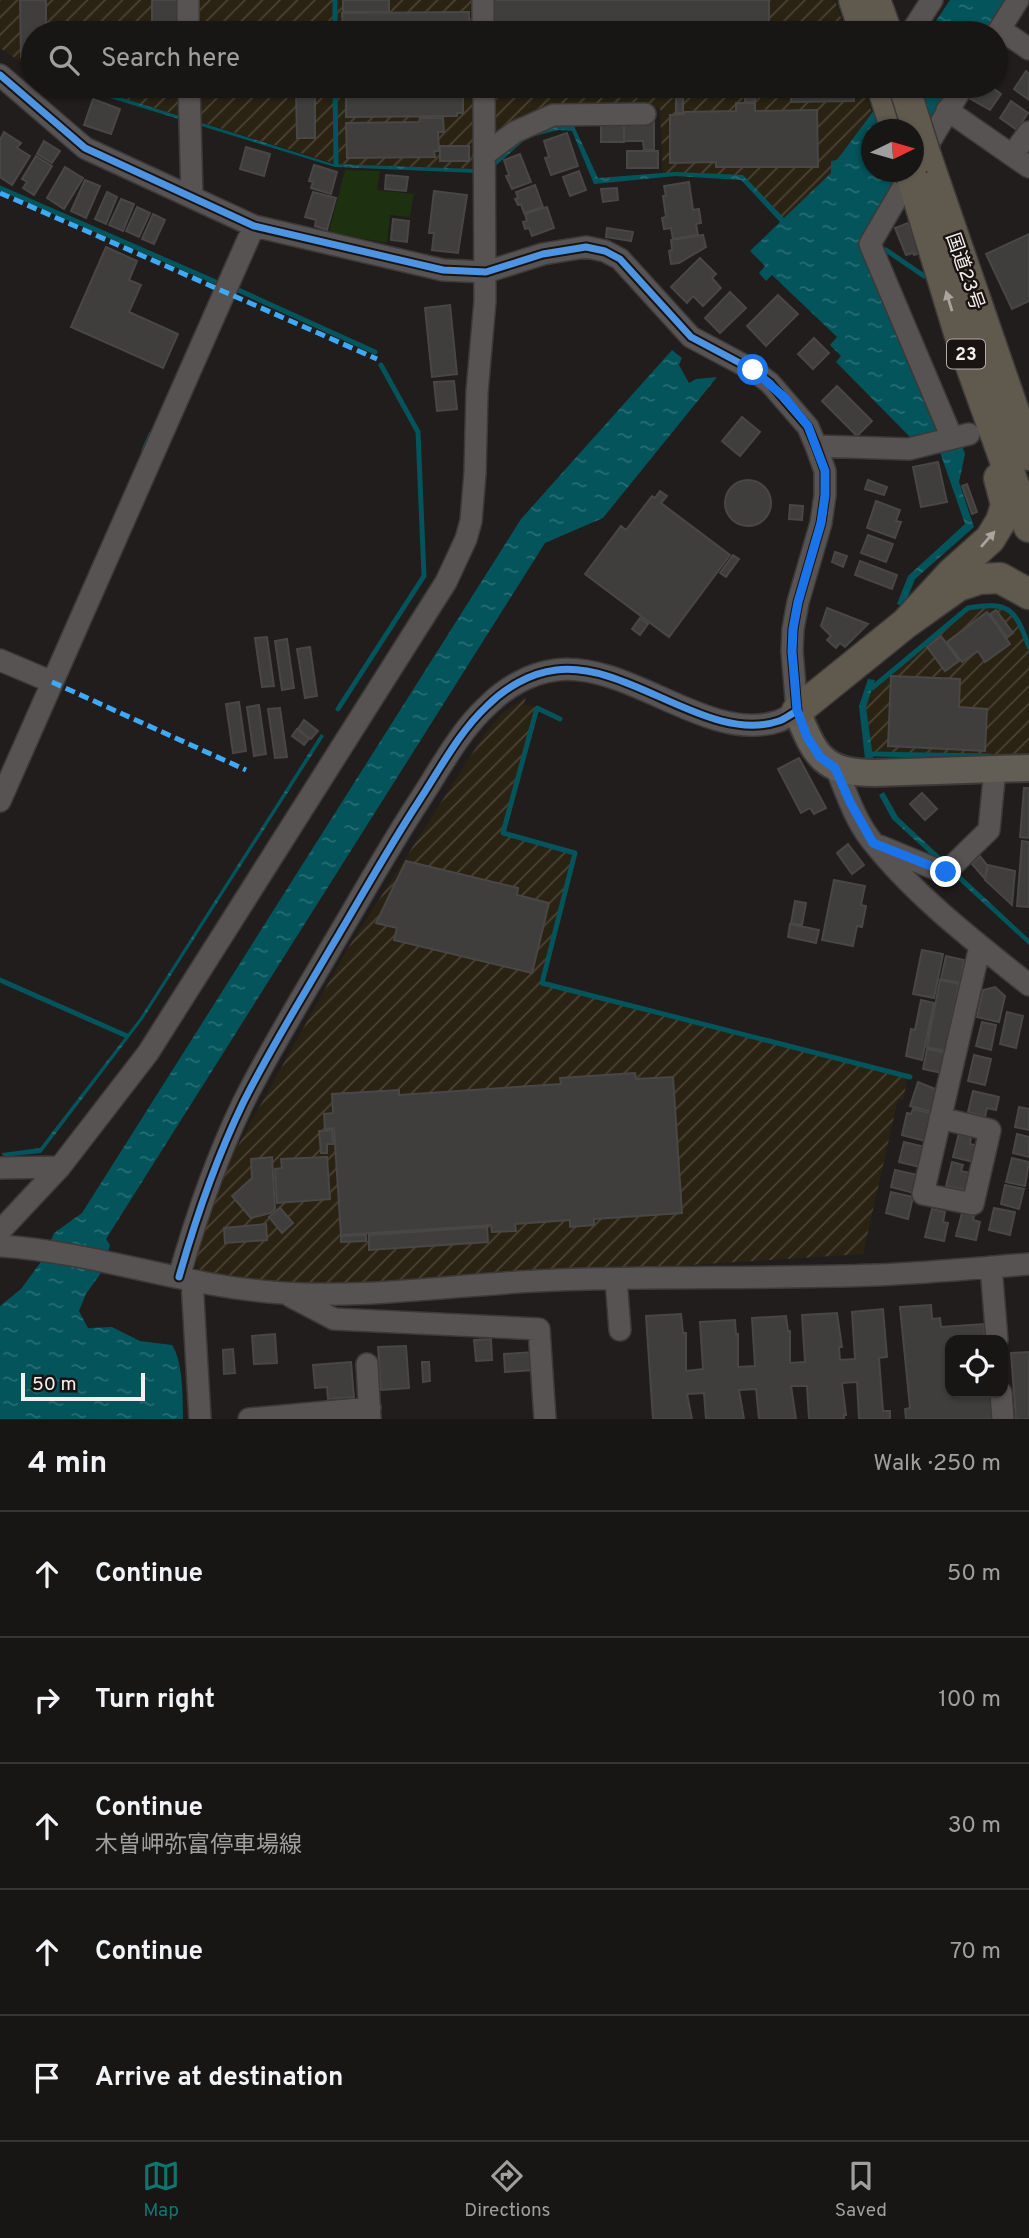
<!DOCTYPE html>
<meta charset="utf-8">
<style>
:root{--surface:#181615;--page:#252322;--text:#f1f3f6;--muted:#9f9fa0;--line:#363534;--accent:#0f766e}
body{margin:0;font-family:Overpass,"Noto Sans JP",sans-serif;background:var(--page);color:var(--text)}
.controls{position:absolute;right:21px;bottom:21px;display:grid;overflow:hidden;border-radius:14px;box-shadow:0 2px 5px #0004}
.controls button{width:63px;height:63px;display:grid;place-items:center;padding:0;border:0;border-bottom:2px solid var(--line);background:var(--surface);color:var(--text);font:35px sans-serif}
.compass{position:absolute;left:861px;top:119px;width:63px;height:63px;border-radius:50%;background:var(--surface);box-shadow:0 2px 5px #0004;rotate:85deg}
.scale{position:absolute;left:21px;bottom:18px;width:124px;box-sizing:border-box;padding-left:7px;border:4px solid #f4f0ee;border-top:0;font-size:19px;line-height:24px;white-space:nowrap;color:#f4f0ee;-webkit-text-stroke:5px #191311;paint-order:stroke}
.stop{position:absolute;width:21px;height:21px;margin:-16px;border:5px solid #1a73e8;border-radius:50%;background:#fff}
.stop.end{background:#1a73e8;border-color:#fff;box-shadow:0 2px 7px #0008}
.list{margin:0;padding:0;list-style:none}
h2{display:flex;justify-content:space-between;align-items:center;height:91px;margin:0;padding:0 28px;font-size:30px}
h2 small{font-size:23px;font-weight:400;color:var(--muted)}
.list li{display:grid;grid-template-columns:46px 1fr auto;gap:21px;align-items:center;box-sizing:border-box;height:126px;padding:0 28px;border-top:2px solid var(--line)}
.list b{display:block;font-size:26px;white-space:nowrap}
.list p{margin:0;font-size:23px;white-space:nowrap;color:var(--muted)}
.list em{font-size:23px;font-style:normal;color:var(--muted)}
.icon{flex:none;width:38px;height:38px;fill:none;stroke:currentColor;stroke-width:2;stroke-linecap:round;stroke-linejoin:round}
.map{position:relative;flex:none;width:1029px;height:1419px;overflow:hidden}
.search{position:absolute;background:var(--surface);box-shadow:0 2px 5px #0004;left:21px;right:21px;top:21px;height:77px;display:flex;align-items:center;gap:18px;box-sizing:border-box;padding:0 24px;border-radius:38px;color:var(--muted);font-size:26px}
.sheet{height:721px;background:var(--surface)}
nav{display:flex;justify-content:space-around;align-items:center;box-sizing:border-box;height:98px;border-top:2px solid var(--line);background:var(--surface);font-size:19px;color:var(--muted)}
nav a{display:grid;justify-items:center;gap:4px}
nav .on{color:var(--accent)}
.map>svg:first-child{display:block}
.industrial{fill:url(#industrial-furrows)}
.garden{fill:#1d3010}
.water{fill:url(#water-ripples)}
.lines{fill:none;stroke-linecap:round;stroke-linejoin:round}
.stream{stroke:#03545b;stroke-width:5}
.building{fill:#403d3d;stroke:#494646;stroke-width:2}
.minor-casing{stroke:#3c3938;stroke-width:24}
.major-casing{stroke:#3c3938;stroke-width:30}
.highway-casing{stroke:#3c3938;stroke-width:33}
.minor{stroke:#565352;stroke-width:21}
.major{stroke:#625e56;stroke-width:26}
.highway{stroke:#60594e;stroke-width:30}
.highway-bridge-casing{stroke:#3c3938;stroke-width:33;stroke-linecap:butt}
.highway-bridge{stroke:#60594e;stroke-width:30}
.quiet{stroke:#3fa9f5;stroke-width:5;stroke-dasharray:10 5;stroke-linecap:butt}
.cycleway-casing{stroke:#191311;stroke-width:11}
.cycleway{stroke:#4d94e3;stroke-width:7}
.oneway{fill:#aaa49e}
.route{stroke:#1a73e8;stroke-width:9}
.labels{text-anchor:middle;stroke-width:5;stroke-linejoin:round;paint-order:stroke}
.shield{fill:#191311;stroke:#b2aeac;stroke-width:2}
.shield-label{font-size:18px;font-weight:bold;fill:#f4f0ee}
.street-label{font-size:19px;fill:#f4f0ee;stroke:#191311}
</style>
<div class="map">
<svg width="1029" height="1419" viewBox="0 0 1029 1419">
<defs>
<pattern id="industrial-furrows" width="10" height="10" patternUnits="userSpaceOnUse" patternTransform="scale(1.75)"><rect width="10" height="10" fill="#2a2314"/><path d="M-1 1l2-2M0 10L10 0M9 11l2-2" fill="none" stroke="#4a4336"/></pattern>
<pattern id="water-ripples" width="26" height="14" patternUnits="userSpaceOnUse" patternTransform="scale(1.75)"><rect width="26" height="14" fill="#03545b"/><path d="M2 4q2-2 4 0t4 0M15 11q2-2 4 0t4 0" fill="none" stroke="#286d73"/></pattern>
</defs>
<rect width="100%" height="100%" fill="#201d1c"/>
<!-- industrial -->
<path class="industrial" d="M0,0H182L181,33H33V70L0,48Z
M194,0H474V33H194Z
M490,0H835L846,33H491Z
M83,86H181V116Z
M194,86H475L476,161L470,169L336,164L194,120Z
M491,86H863L872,113L837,160L831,173L784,219L743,175L663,173L660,108L552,110L492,137Z
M984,605L1009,609L1019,620L1029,647V754L997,756L872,754L866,707L872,688L968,608Z
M526,697L524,704L537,708L503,832L575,853L542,983L908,1076L903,1100L898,1099L863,1254L579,1272L278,1286L206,1274L198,1268L196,1256L202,1230L230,1160L345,953L484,735L501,714Z"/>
<!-- garden -->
<path class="garden" d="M345,170L380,171L377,190L414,194L410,217L390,215L387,243L329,232Z"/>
<!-- water -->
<path class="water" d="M950,0H1009L988,33H928Z
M71,86H84L333,164L475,169L524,135L552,125L574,126L598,178L675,172L743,175L784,218L831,173V161L837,160L892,86H954L932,120L914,130H872V172H902L859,245L947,447L962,445L965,454L959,482L974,527L915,579L904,607L897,604L908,576L965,524L934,435L910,437L836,362L841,356L830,345L837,337L772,275L766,281L759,273L765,266L750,251L780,222L741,180L675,176L594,184L572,131L558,130L527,138L493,168L476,173L335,167Z
M672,350L682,358L679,365L689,383L696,379L717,377L603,518L545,543L106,1239L110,1245L103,1270L86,1294L79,1311L88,1328L112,1327L140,1341L172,1345C183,1361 183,1399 183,1419H0V1306L21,1289L43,1259L54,1233L82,1213L521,519Z
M868,679L875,680L866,707L873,758L865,759L859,706Z
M321,734L324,736L143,1019L41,1153L3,1157L2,1153L40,1148L140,1018Z
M884,792L898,817L1029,939V945L892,819L879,795Z"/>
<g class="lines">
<!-- stream -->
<path class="stream" d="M335,0V33
M335,86L336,164
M0,188L218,283
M886,250L924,276
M236,289L375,352
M144,450L151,434
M869,687L872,688L968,608C1010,601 1015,609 1029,647
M338,709L424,576L418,432L381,365
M560,719L537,708L503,833L575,853L542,983L910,1077
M868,754L990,756
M0,980L127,1036"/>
</g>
<!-- building -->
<path class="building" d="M20,0H46V33H33V57H21Z
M152,0H177V33H152Z
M343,0H389V12H343Z
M494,0H769V33H494Z
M469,12V33H343L342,13Z
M1026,71L1029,74V100L1014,89Z
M346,86H456V97H463V113H457V116L346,117Z
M676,86H683V113H676Z
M745,86H755V102H745Z
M791,86H853L854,101L791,102Z
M971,86H990L1001,94L990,110L969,98L966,93Z
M296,91H315V138H297Z
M93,99L120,109L111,134L84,125Z
M1011,101L1028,113L1017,130L1000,118Z
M736,103H755V111L817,110L818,167H716V162L670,163V115L684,114V112L736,111Z
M420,118H443L444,132H438L439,151H434L435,157L347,158L346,123L419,122Z
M654,120V150H644L643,141H624V121Z
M601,121H624V142H601Z
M4,132L21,143L17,148L30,156L12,185L0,177V140Z
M567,133L578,166L551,175L545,158L549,157L544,141Z
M44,141L60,151L52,163L37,154Z
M440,146H469V161H440Z
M246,147L270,154L264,176L240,169Z
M627,151H658V168H627Z
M520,154L531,182L512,189L506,176L509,175L504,160Z
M36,156L52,166L34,195L23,188L27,182L22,179Z
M314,165L337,172L331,194L311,188L313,182L309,181Z
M65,167L83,178L64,209L47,198Z
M579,171L586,190L570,196L563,177Z
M386,175L408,177L406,191L385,189Z
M85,180L100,186L86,218L71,211Z
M689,182L693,210L699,209L701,223L696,224L698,235L673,239L671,228L664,229L662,218L666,217L663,196H666L664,186Z
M535,185L543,207L524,213L521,204L518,205L515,199L518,198L516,192Z
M617,188L618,200L603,202L601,189Z
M434,191L467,195L458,253L432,250L434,233H429Z
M107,192L117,197L106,224L95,219Z
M313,192L336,198L327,230L315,226L316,220L305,217Z
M121,199L134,204L123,231L109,225Z
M137,207L150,213L139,237L126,231Z
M547,207L554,228L532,236L529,228L525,229L523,222L527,221L525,214Z
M153,214L165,220L154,244L142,239Z
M393,219L409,221L407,242L391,240Z
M908,223L920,253L914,255L913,253L906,255L895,228Z
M607,228L633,232L631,241L606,237Z
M1029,234V301L1012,309L986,254Z
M703,235L706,247L679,263L671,264L669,251L672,250L671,240Z
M106,247L137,261L129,280L141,285L129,312L178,334L163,368L71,327Z
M700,258L716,274L712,278L721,288L703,306L693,296L687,303L671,287Z
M730,292L746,308L720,333L705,318Z
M778,295L798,314L766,346L747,326Z
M450,305L457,374L432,377L425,308Z
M814,338L829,353L813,369L798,354Z
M454,381L457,409L437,411L434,382Z
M837,386L872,421L857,436L822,401Z
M742,417L760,432L740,456L722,441Z
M938,462L947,502L921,507L913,467Z
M868,480L887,487L884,495L865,489Z
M725 503a23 23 0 1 1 46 0a23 23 0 1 1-46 0Z
M967,484L977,512L972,514L962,486Z
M660,491L667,496L661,503L730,555L669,637L585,574L621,526L626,530L652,496L655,498Z
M876,501L900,510L896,521L901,522L895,538L867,528Z
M790,505L803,506L802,520L789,519Z
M868,535L893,544L886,562L861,553Z
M835,552L847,556L843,567L832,562Z
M733,555L739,559L726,577L720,573Z
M860,561L897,575L892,589L855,575Z
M827,608L868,624L845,647L840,643L836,648L827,640L831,636L821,626Z
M996,610L1013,633L1007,637L990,614Z
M987,612L1010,644L985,662L978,651L962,662L947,642Z
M640,618L648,624L640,635L632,629Z
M941,636L959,661L945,671L927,647Z
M267,637L274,686L262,687L255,638Z
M287,639L294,688L282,690L275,641Z
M310,647L317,696L305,698L297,649Z
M891,676L960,679L959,707L987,709L985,751L888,746Z
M239,702L246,751L233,753L226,704Z
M259,705L266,754L254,756L247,707Z
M280,708L287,757L275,758L268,709Z
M304,720L318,731L311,739L298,729Z
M297,729L309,739L304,745L292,736Z
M799,758L826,808L814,814L810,808L801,813L778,769Z
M1024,788H1029V838L1020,837Z
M922,793L937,809L925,820L910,804Z
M1022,841L1029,842V907L1017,906Z
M848,844L864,865L852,874L837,853Z
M980,856L987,865L985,879L972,864Z
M406,861L518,888L517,895L549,903L532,973L394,940L397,928L376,923Z
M988,865L1015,871L1012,905L985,880Z
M834,880L865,886L861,905L866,906L862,927L857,926L853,946L822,940Z
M795,901L806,903L802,925L791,923Z
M790,924L819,930L816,943L788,937Z
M922,950L943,954L934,998L913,994Z
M946,956L964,960L960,983L941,979Z
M940,980L959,984L945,1051L927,1047Z
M995,987L1005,996L999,1022L977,1017L983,990Z
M921,1000L934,1003L922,1060L906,1056L911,1029L915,1030Z
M1007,1012L1023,1016L1016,1048L1000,1044Z
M982,1022L996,1025L991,1050L976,1046Z
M927,1049L946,1053L942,1073L923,1069Z
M974,1055L991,1059L985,1085L968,1081Z
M635,1073L636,1079L673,1077L682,1213L594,1219V1225L570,1227V1220L515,1224L516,1231L492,1232L491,1225L341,1235L334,1128L325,1129L324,1114L333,1113L332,1094L399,1090V1095L561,1084L560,1078Z
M918,1082L938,1090L933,1112L910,1106Z
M973,1091L999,1097L996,1110L987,1108L985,1117L968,1112Z
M1019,1107L1029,1109V1130L1015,1127Z
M913,1109L932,1114L925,1141L902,1135L907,1113L911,1114Z
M332,1130L333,1144H327V1153H321L319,1131Z
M959,1133L971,1136L970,1144L978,1146L974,1162L953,1157Z
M1017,1134L1029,1137V1157L1013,1153Z
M904,1142L925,1147L920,1167L899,1162Z
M272,1157L275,1209L270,1213L251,1218L232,1196L252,1178L251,1159Z
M327,1157L330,1199L277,1203L275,1169L282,1168L281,1159Z
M1012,1158L1029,1162L1025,1186L1006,1182Z
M952,1162L963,1165L961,1171L970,1173L966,1190L946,1186Z
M895,1170L918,1175L914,1193L891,1187Z
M1005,1185L1024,1189L1019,1209L1001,1204Z
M891,1192L913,1197L908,1219L886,1213Z
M280,1208L293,1223L282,1233L269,1217Z
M994,1208L1015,1212L1010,1235L989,1230Z
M932,1209L945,1212L943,1222L948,1223L944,1241L925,1237Z
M962,1213L974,1216L973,1220L980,1222L976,1240L956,1236Z
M266,1224L267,1240L225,1243L224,1228Z
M487,1227L488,1242L369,1250V1235Z
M366,1235V1241L341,1242V1236Z
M931,1305L932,1319L940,1318L941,1327L984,1324L985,1340H950V1393H993L994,1419H906L905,1409L910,1408L900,1307Z
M883,1309L887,1357L879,1358L883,1411H890V1419H859L857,1382L842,1383L846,1415H844V1419H809L807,1386H791L796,1419H759L756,1389L739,1390L744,1419H706L704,1393L687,1394L692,1419H653L646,1316L681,1314L683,1333H686V1371L703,1369L700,1322L735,1320L736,1334H738V1367L755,1366L752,1318L786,1316L788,1331H790V1363L805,1362L802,1315L837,1313L842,1347H839L840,1360L855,1359L852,1312Z
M275,1334L277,1363L254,1364L252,1336Z
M491,1339L492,1360L476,1361L474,1340Z
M406,1346L409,1388L381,1390L378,1347Z
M233,1349L235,1373L224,1374L223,1350Z
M534,1352L535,1370L505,1372L504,1354Z
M1029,1352V1419H1016L1011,1353Z
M351,1362L354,1397L328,1399L327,1387L315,1388L313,1365Z
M422,1362H429L430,1381L423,1382Z"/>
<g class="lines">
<defs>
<path id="minor" d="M188,0V33
M483,0V33
M1000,29L1029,49
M912,31L932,0
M996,35L1018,0
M0,75L85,148L254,226L443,270L486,272L543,254L586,247L605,251L620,259L691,337L753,370L770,383L808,427L816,446L825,471V495L821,523L798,602L793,629L792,651L797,711C791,714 785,719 779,721C709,745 630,661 556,670C530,673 505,688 487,706C459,732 440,769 419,801C387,850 359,901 329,951C300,1001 269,1051 243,1103C216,1159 196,1217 179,1277
M189,86L192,197
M947,110L1029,167
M484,155L515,132L553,115L645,114
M1012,155L1029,132
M921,156L963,86
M912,172L870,244L952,438
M816,446L909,449L969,434
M0,660L52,682
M836,768C846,792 855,820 871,840C915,896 974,941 1029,985
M0,801L254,226
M880,846L945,873L989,830L995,769
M940,1118L990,1130L973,1204L923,1194L980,946
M0,1168L60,1167
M0,1231L60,1167L148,1053L446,582L466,539L471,521L475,473L477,392L485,301L484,86
M0,1246C96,1252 186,1287 282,1293C373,1299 466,1283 557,1280C663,1276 770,1279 876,1275C927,1273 978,1268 1029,1264
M991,1267L997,1340
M616,1280L620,1330
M192,1281L200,1419
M290,1296L334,1319L539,1329L545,1419
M367,1364L370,1419
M1001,1393L1003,1419
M249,1419L370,1408"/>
<path id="major" d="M797,711C815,756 823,773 875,773L1029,768"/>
<path id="highway" d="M854,0L865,33
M875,0L887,33
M882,86L896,130
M926,156L1029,455
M912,178L959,333L1029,527
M906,623L952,573L990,539L1001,521L1006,505L999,478
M797,711L906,623L958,586L979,579L1000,578L1029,594"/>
</defs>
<!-- minor casing -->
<use href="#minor" class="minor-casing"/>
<!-- major casing -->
<use href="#major" class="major-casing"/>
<!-- highway casing -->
<use href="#highway" class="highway-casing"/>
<!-- minor -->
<use href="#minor" class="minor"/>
<!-- major -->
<use href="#major" class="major"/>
<!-- highway -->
<use href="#highway" class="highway"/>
<defs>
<path id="highway-bridge" d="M904,86L926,156
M910,172L912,178"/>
</defs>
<!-- highway-bridge casing -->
<use href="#highway-bridge" class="highway-bridge-casing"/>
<!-- highway-bridge -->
<use href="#highway-bridge" class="highway-bridge"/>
<!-- quiet -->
<path class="quiet" d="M0,193L377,359
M52,682L246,770"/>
<defs>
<path id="cycleway" d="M0,75L85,148L254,226L443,270L486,272L543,254L586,247L605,251L620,259L691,337L753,370L770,383L808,427L816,446L825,471V495L821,523L798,602L793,629L792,651L797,711C791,714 785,719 779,721C709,745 630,661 556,670C530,673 505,688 487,706C459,732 440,769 419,801C387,850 359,901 329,951C300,1001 269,1051 243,1103C216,1159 196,1217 179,1277"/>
</defs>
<!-- cycleway casing -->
<use href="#cycleway" class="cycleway-casing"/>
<!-- cycleway -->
<use href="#cycleway" class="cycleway"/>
</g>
<!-- one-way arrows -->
<defs><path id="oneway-solid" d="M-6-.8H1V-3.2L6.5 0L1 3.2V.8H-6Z" transform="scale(1.75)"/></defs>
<g class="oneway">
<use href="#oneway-solid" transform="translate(949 301) rotate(-107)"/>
<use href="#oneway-solid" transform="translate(988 539) rotate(-49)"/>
</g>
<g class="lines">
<!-- route -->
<path class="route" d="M753,370L785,398L808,426L825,471V495L821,523L798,602L793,629L792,651L797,710L807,737L820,757L835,768L850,802L873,843L946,872"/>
</g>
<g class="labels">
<!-- shield labels -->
<rect class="shield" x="947" y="339.5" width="38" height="29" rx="5"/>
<g class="shield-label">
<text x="966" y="360">23</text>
</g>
<!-- street labels -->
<g class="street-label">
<text transform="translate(966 271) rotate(71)" y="7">国道23号</text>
</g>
</g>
</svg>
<div class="controls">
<button><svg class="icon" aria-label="locate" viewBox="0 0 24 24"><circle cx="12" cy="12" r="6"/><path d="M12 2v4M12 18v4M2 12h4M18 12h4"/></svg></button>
</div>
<svg class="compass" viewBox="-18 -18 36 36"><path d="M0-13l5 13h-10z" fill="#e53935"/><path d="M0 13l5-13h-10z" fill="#9f9fa0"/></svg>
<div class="scale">50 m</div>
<div class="stop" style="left:753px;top:370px"></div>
<div class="stop end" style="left:946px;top:872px"></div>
<div class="search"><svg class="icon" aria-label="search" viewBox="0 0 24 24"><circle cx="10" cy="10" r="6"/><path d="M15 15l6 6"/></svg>Search here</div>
</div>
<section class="sheet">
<h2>4 min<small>Walk · 250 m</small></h2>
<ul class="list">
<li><svg class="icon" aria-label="ahead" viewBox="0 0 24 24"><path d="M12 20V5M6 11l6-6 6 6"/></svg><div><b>Continue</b></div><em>50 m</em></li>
<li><svg class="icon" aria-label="right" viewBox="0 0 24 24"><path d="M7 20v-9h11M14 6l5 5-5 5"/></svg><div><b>Turn right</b></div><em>100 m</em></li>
<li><svg class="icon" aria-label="ahead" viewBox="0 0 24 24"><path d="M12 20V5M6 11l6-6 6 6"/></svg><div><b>Continue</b><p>木曽岬弥富停車場線</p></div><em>30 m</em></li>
<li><svg class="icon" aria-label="ahead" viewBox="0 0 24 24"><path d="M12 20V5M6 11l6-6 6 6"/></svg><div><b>Continue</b></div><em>70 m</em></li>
<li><svg class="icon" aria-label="arrive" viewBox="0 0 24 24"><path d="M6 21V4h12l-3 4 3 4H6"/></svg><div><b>Arrive at destination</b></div></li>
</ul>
</section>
<nav>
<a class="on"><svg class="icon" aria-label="map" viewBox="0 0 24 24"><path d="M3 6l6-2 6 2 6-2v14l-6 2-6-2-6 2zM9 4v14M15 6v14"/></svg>Map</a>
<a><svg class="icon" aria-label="directions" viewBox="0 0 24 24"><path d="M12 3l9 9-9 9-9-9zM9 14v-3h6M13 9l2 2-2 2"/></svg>Directions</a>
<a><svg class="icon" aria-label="saved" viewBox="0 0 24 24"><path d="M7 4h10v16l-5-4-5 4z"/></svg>Saved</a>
</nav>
